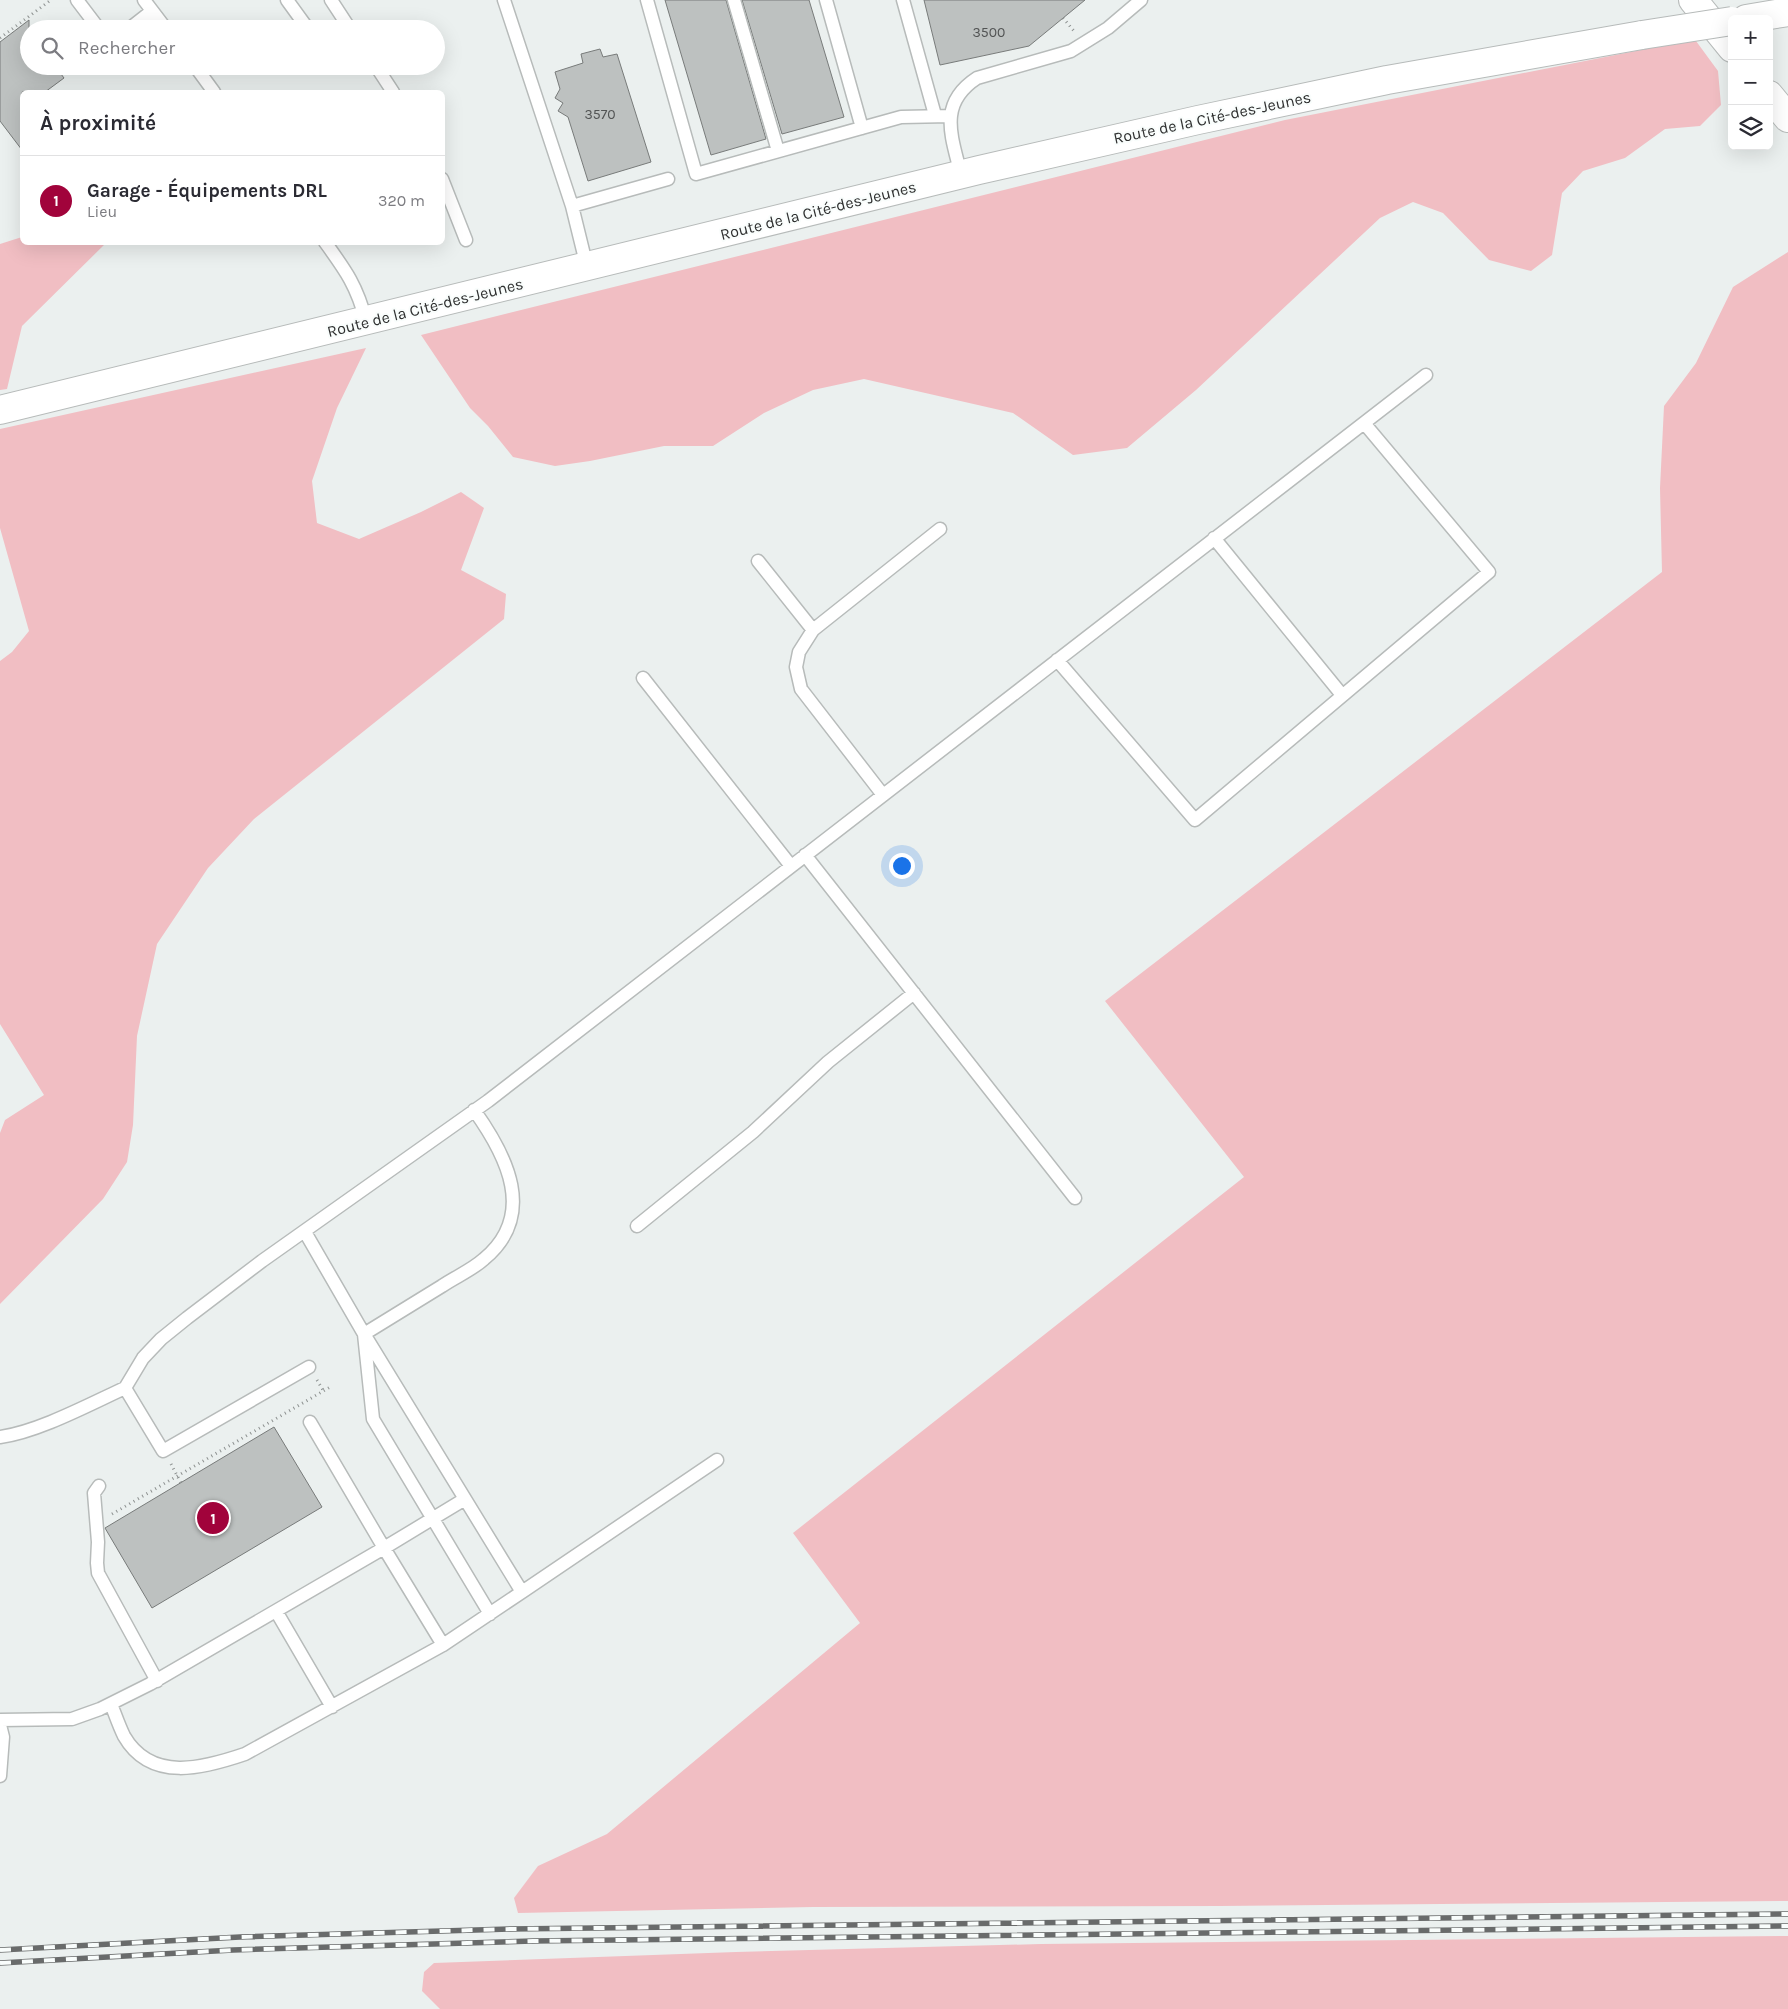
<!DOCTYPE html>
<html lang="fr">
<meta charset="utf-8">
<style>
:root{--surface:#fff;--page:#f2f2f3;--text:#2b2b33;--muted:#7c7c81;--line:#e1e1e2;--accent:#a1033b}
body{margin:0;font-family:Karla,sans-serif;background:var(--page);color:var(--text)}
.controls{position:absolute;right:15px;top:15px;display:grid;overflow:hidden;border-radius:8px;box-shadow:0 5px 20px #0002}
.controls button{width:45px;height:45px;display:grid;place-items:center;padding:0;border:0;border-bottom:1px solid var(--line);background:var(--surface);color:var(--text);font:25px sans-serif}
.you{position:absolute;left:901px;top:865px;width:18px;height:18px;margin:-12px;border:4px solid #fff;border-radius:50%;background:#1a73e8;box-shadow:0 0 0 8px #1a73e833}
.badge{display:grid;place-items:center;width:32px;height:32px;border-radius:50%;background:var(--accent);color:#fff;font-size:16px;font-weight:700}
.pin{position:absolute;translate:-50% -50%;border:2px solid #fff;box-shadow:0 1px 5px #0006}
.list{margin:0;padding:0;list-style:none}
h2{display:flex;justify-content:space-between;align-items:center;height:65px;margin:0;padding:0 20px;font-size:21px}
h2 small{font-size:16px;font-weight:400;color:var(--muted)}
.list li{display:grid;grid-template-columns:32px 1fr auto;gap:15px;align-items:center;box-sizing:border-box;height:90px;padding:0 20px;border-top:1px solid var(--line)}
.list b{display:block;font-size:19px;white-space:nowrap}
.list p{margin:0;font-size:16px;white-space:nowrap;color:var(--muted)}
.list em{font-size:16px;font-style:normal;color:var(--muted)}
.icon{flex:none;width:28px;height:28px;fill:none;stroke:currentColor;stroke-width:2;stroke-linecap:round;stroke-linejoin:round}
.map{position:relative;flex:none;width:1788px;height:2009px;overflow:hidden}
.search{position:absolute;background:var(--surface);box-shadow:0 5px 20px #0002;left:20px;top:20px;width:425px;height:55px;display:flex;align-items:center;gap:12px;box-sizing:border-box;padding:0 18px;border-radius:28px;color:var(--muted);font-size:19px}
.panel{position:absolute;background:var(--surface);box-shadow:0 5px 20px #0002;left:20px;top:90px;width:425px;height:155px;border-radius:8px}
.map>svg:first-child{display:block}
.green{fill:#f1bec3}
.building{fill:#bdc1c0;stroke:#787b7a}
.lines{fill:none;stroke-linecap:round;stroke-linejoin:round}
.lane-casing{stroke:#b7bbba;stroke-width:15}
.secondary-casing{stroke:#b7bbba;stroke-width:30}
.path{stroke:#8d9190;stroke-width:3;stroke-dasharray:1 4;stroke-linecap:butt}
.lane{stroke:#fff;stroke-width:12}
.secondary{stroke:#fff;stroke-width:28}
.rail-casing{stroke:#696b6b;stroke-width:5.5}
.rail{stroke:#f9fdfc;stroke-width:4;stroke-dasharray:11;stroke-linecap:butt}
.secondary-bridge-casing{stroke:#b7bbba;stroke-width:30;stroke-linecap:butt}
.secondary-bridge{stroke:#fff;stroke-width:28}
.labels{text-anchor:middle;stroke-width:4;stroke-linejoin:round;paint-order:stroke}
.number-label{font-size:14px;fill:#525454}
.street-label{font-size:16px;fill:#2f3030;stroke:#f9fdfc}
</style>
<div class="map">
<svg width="1788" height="2009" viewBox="0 0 1788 2009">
<rect width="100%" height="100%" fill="#ebf0ef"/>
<!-- green -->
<path class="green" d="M1696,41L1718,71L1721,105L1700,126L1665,129L1625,158L1583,171L1562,193L1552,255L1531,271L1489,260L1443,213L1413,202L1380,218L1196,390L1127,448L1073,455L1013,413L864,379L813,390L764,413L713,446H664L590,461L555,466L513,457L488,426L470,408L421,335L1285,120L1651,48Z
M22,237V242L106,243L22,326L7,389L0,390V244Z
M1788,252V1901L1219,1906L813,1907L518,1913L514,1898L538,1866L607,1834L860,1623L793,1533L1244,1177L1105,1001L1662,572L1660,488L1664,406L1696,363L1733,287Z
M366,348L337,408L312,481L317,523L359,539L421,512L461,492L484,508L461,570L506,594L504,619L254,819L208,868L157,944L137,1036L133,1125L127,1162L103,1199L0,1304V1133L5,1120L44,1095L0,1024V661L12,652L29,631L0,528V429Z
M1788,1936V2009H440L422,1991L424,1972L434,1963L736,1952L1041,1944Z"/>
<!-- building -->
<path class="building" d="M665,0H726L766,139L711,155Z
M742,0H809L844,117L782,134Z
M924,0H1085L1029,46L940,65Z
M29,20V66H55L64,78L45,92H22V150L0,121V42Z
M600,49L603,57L617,54L651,162L588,181L568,117L558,111L563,103L555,98L560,89L555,72L583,63L581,54Z
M274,1427L322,1507L152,1608L105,1528Z"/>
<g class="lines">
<defs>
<path id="lane" d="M77,0L99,29
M144,0L166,29
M287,0L308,29
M331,0L350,29
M504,0L572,206
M647,0L696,174L901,117L950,116
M734,0L778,151
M826,0L862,128
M903,0L935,115
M129,29L152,11
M195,66L214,92
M334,66L335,67
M376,66L393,92
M961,175C952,137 937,104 977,78L1071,51L1108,28L1141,0
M442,179L466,240
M325,242C346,271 357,286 366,321
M587,267L572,206L668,179
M1214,538L1342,695
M758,561L813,630L799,652L796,667L801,689L883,795
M813,630L940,529
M1057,660L1195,820L1489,572L1364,423
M643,678L791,866
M805,855L1075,1198
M474,1110C507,1156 537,1215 484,1259C472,1270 455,1277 442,1286C416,1302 390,1318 364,1334L373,1419L490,1614
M637,1226L753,1132L828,1062L914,993
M305,1232L364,1334L522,1592L717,1460
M125,1388L143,1358L161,1339L187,1318L262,1261L488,1101L1426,375
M0,1437C38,1432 90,1404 125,1388L163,1451L309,1367
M99,1486L94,1493L98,1542L97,1563L98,1573L157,1681
M276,1611L332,1707
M443,1645L384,1548L465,1499
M111,1704C115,1714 119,1726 124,1736C151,1783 204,1768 245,1754L443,1645L522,1592
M0,1720L72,1719L100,1709L150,1684L384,1548L310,1422
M0,1725L3,1737L0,1776"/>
<path id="secondary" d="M1693,0L1732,48
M1746,19L1788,12
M1769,95L1788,118
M0,410L979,170L1198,120L1387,80L1642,35"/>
</defs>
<!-- lane casing -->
<use href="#lane" class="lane-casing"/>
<!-- secondary casing -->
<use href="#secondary" class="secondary-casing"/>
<!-- path -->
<path class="path" d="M1063,18L1074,31
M0,38L51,0
M317,1380L323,1390
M171,1464L181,1483
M112,1514L332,1386"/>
<!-- lane -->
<use href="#lane" class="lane"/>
<!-- secondary -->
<use href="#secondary" class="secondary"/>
<defs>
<path id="rail" d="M0,1950L240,1937L510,1929L1788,1914
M0,1963L233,1950L533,1941L1788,1926"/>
</defs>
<!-- rail casing -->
<use href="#rail" class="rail-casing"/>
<!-- rail -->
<use href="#rail" class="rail"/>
<defs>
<path id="secondary-bridge" d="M1642,35L1732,21"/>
</defs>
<!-- secondary-bridge casing -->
<use href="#secondary-bridge" class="secondary-bridge-casing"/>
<!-- secondary-bridge -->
<use href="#secondary-bridge" class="secondary-bridge"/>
</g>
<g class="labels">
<!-- number labels -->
<g class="number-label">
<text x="989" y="37">3500</text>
<text x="600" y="119">3570</text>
</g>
<!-- street labels -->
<g class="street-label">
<text transform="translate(1212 117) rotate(-12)" y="6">Route de la Cité-des-Jeunes</text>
<text transform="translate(818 210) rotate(-14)" y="6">Route de la Cité-des-Jeunes</text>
<text transform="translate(425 307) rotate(-14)" y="6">Route de la Cité-des-Jeunes</text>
</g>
</g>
</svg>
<div class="controls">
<button>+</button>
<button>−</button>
<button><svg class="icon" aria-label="layers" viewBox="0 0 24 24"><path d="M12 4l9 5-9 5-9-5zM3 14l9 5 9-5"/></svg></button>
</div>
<div class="you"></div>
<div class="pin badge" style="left:213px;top:1518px">1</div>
<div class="search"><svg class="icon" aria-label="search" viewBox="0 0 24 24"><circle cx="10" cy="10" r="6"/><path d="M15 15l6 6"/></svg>Rechercher</div>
<section class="panel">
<h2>À proximité<small></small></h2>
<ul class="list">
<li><span class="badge">1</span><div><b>Garage - Équipements DRL</b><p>Lieu</p></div><em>320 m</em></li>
</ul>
</section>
</div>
